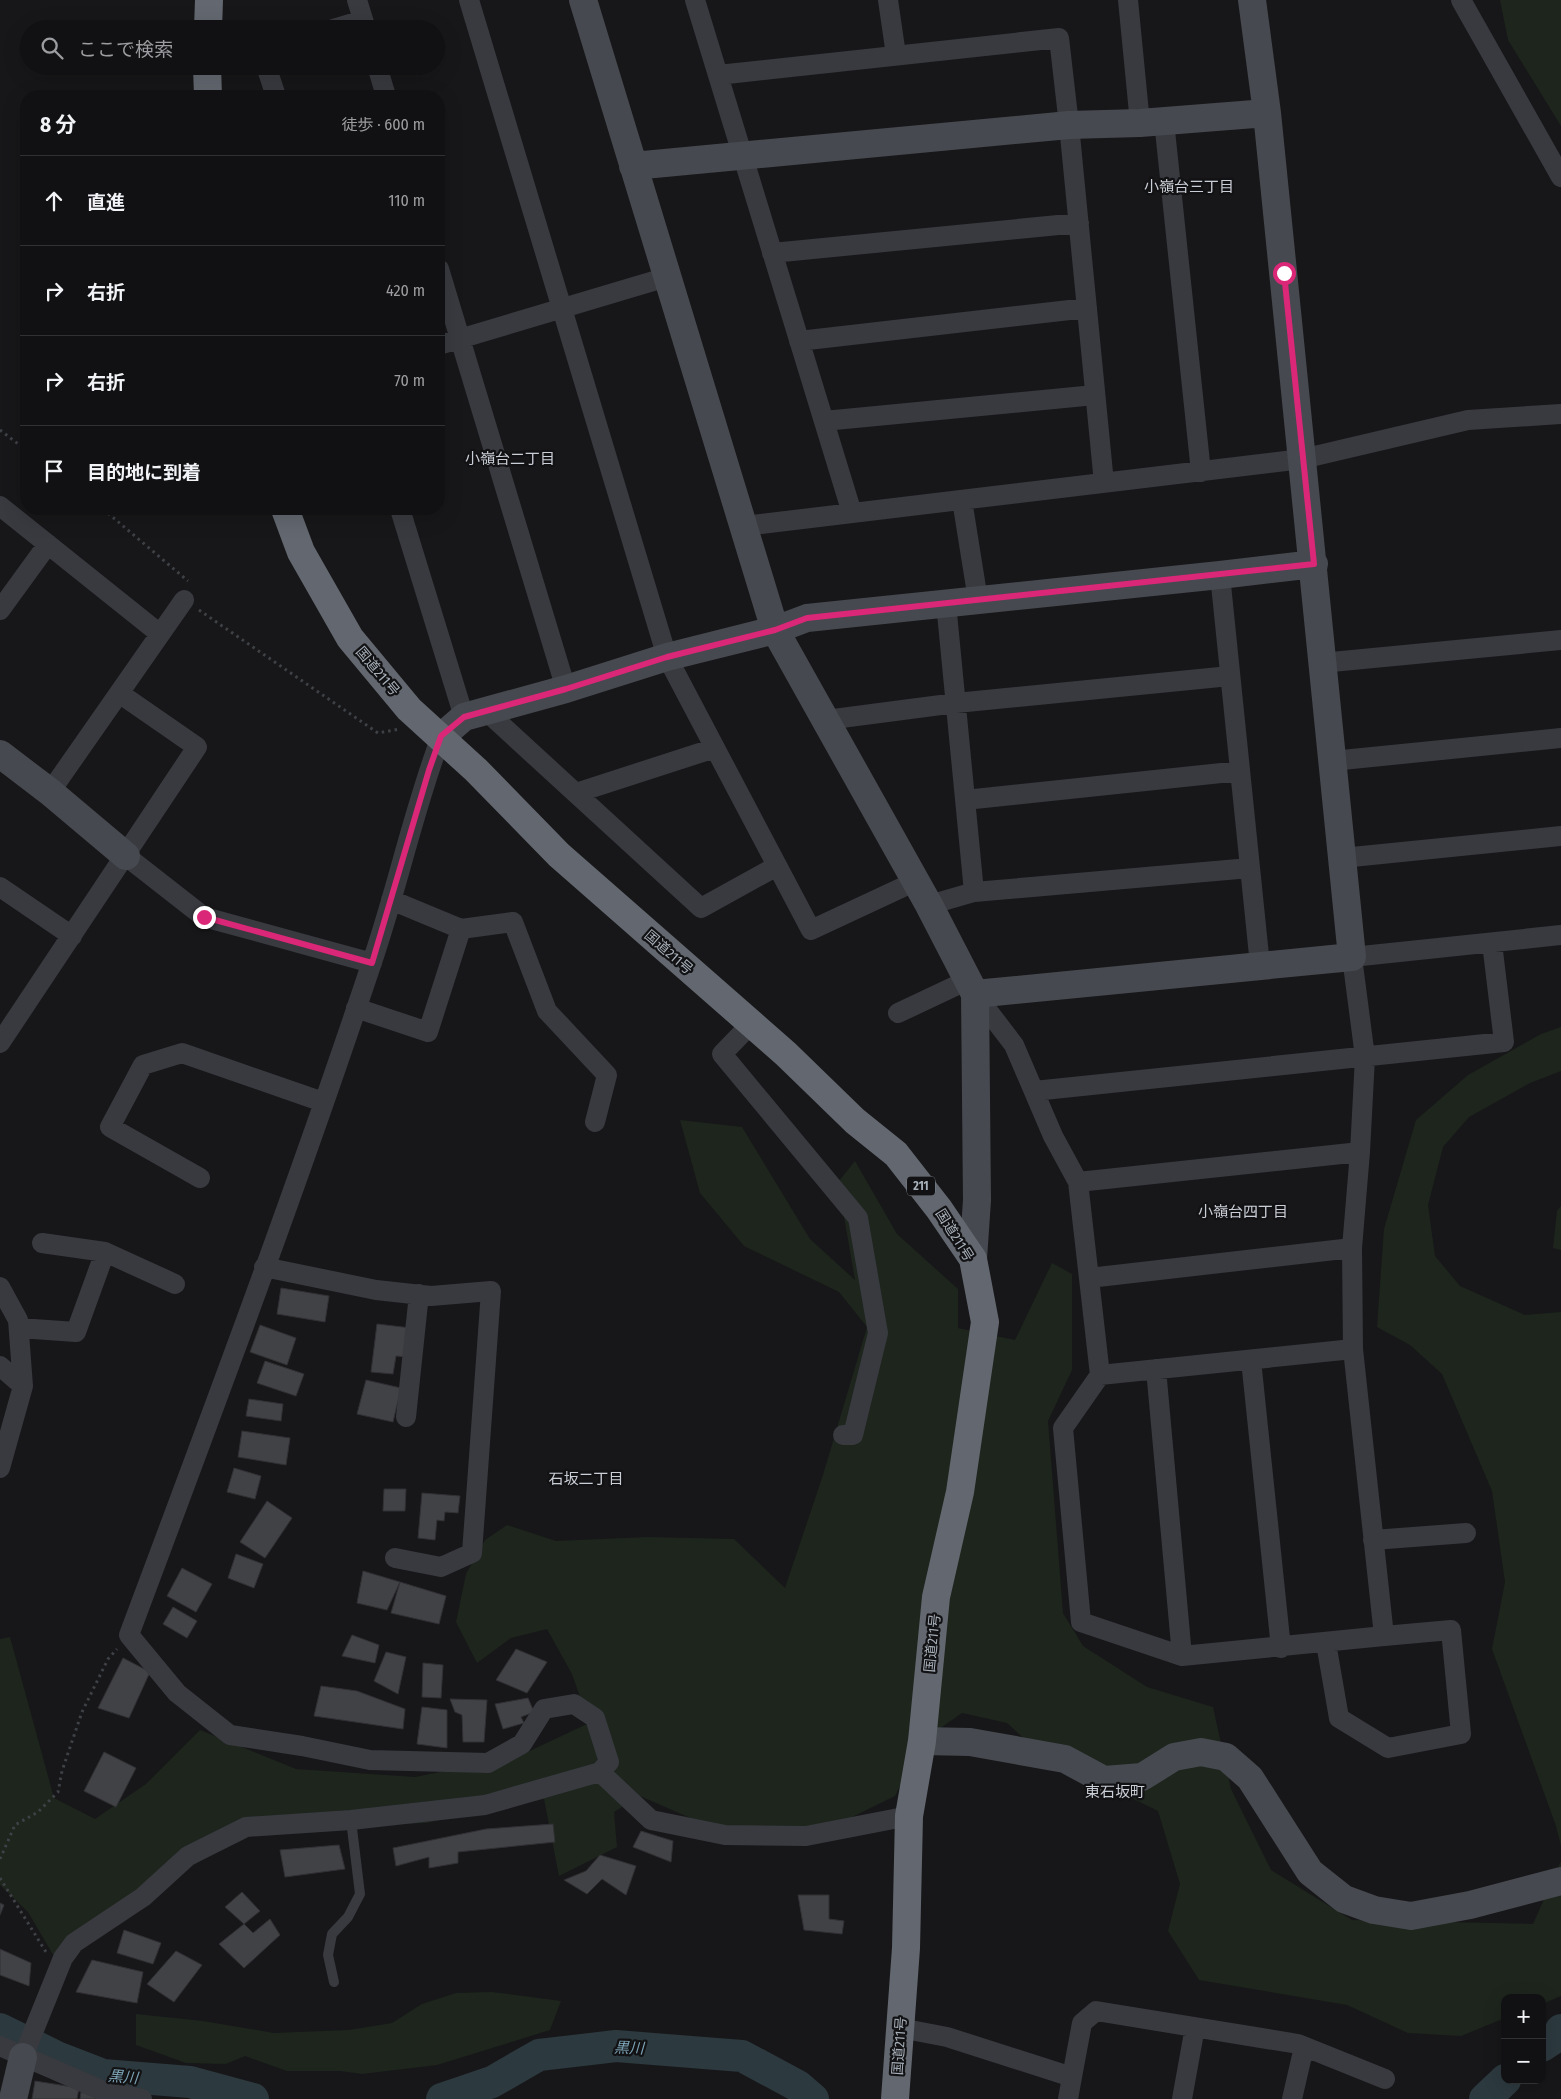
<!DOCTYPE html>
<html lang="ja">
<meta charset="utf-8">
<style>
:root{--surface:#111113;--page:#1a1a1c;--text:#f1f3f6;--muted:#9c9da0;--line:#303133}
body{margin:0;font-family:"Fira Sans Condensed","Noto Sans JP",sans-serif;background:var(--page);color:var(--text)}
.controls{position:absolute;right:15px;bottom:15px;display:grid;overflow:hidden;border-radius:10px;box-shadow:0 5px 20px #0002}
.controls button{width:45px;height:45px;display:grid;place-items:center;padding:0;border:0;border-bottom:1px solid var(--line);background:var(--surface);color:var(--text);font:25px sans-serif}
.stop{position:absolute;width:15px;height:15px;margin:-11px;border:4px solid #db2777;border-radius:50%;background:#fff}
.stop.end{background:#db2777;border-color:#fff;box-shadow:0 1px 5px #0008}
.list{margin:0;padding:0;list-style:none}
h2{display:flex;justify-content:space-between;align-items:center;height:65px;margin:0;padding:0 20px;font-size:21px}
h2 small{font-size:16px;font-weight:400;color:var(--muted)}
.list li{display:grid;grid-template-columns:32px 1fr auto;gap:15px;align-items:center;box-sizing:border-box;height:90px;padding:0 20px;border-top:1px solid var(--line)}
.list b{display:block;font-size:19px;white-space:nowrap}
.list em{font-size:16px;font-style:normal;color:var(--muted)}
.icon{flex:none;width:28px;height:28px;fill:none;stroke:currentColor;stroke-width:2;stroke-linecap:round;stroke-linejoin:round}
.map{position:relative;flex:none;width:1561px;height:2099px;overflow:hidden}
.search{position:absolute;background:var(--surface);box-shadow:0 5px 20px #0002;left:20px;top:20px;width:425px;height:55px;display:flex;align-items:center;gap:12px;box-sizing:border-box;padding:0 18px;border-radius:28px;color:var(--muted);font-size:19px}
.panel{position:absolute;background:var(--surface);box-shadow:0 5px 20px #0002;left:20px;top:90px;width:425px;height:425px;border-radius:20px}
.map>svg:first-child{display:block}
.green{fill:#1d251d}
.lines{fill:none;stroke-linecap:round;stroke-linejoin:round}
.river{stroke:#2c393e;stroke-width:32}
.building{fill:#414246;stroke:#313135}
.path{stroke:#3e4146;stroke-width:3;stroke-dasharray:2.5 4;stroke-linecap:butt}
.lane{stroke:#383a3f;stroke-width:10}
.street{stroke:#383a3f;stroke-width:20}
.secondary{stroke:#46494f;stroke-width:28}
.highway{stroke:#636870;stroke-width:28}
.route{stroke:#db2777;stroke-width:6}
.labels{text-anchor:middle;stroke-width:4.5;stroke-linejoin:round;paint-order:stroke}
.shield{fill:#121214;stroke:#7b8188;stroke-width:1}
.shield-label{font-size:12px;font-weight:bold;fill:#a8b0ba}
.street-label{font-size:14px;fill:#a8b0ba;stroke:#121214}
.neighbourhood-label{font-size:15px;fill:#caced6;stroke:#121214}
.water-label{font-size:15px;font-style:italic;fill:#7da4b7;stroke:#121214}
</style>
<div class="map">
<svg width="1561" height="2099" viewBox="0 0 1561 2099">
<rect width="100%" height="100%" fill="#171719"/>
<!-- green -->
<path class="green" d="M1500,0H1561V126L1508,40Z
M1561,1027V1071L1530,1083L1469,1117L1443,1147L1428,1205L1435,1256L1460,1286L1525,1315L1561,1312V1846L1556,1826L1492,1649L1505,1582L1492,1491L1442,1374L1410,1345L1377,1327L1384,1229L1416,1120L1468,1075L1541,1034Z
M680,1120L742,1127L810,1239L855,1280L838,1182L855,1161L897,1234L958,1289V1328L1015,1340L1052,1263L1072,1274V1370L1048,1421L1063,1613L1083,1646L1147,1687L1213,1707L1231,1789L1271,1870L1352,1920L1533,1924L1561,1861V1996L1542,2004V1998H1505V2018L1461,2036L1408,2033L1347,2005L1199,1980L1168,1931L1180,1884L1158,1811L1040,1753L1007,1723L962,1713L922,1741L895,1796L803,1841L702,1823L640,1796L614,1812L617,1847L559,1876L544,1799L426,1823L254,1830L111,1913L55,1958L28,1912L0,1885V1639L10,1637L54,1798L95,1819L146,1784L200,1730L296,1769L415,1777L517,1757L589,1723L572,1674L547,1629L511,1638L477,1663L456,1622L466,1574L485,1540L507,1525L556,1541L648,1537L734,1539L785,1588L823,1475L867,1327L839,1292L744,1246L700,1193Z
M1561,1206V1250L1553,1248L1557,1211Z
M492,1992L561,2001L550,2030L437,2065L362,2074L340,2071H287L245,2056L226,2064L186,2063L136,2045V2014L203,2021L274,2033L349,2030L392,2023L422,2004L456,1993Z"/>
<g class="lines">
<!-- river -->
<path class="river" d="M0,2029L59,2058L103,2075L190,2082L253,2099
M1542,2046L1560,2034L1561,2030
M442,2099L492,2082L539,2055L616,2046L742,2056L798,2086L813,2099
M1485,2099L1505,2080"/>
</g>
<!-- building -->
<path class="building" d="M281,1288L329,1296L325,1322L277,1314Z
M377,1324L411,1328L407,1357L396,1356L393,1374L371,1372Z
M260,1325L296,1338L287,1365L250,1352Z
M265,1361L304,1374L296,1396L257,1383Z
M366,1380L401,1388L393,1422L357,1414Z
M249,1399L283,1404L281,1421L246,1416Z
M242,1431L290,1438L286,1465L238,1457Z
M234,1468L261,1476L255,1499L227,1492Z
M384,1489H406L405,1511H383Z
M422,1493L460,1496L458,1513L445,1512L444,1521L437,1520L435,1540L418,1538Z
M267,1501L292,1518L265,1558L240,1542Z
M236,1554L263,1564L254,1588L228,1578Z
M182,1568L212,1584L196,1612L167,1596Z
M363,1571L400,1582L387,1610L357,1603Z
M400,1582L446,1596L439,1624L391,1613Z
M173,1607L197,1621L187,1638L163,1624Z
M352,1635L379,1645L375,1663L342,1656Z
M516,1649L547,1662L527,1693L496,1680Z
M386,1652L406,1657L398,1694L374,1681Z
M123,1658L150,1672L129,1718L98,1708Z
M423,1663L443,1665L441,1698L422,1697Z
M321,1686L357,1691L405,1709L403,1729L314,1716Z
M528,1698L534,1712L521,1717L524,1723L503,1729L495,1704Z
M450,1699L487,1700L484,1742H463L462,1715L455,1712Z
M422,1707L447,1710V1748L417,1744Z
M104,1752L136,1768L116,1807L84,1791Z
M553,1824L555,1842L458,1852V1863L429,1868V1857L396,1866L393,1848L486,1829Z
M641,1831L673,1841L671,1862L633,1847Z
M339,1845L345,1869L285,1877L280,1850Z
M600,1855L636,1866L626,1895L602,1879L587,1894L564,1880L586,1871Z
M242,1892L260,1911L244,1924L225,1907Z
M798,1895H829V1919L844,1921L842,1934L804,1930Z
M0,1903L4,1905L0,1915Z
M270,1919L280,1935L244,1968L219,1944L244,1924L253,1933Z
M124,1930L161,1943L153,1964L117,1953Z
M0,1949L31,1963L29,1986L0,1975Z
M176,1951L202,1965L174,2002L147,1984Z
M92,1960L143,1972L137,2003L76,1992Z
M35,2081L79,2088L77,2099H32Z
M81,2092L103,2099H80Z"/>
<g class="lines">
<!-- path -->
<path class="path" d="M0,430L26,450
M103,509L188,581
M199,610L378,733L400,729
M0,1859L15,1825L38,1812L58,1792L62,1771L82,1712L108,1659L117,1649
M0,1878L46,1952"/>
<!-- lane -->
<path class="lane" d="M334,1982L328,1955L332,1934L348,1917L360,1894L351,1820"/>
<!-- street -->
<path class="street" d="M357,0L366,29
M469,0L667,657L811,930L916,881
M695,0L852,513
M888,0L896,55
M1128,0L1140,123
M1461,0L1561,177
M333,29L363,20
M266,66L276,96
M377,66L386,96
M718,75L1059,38L1069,125L1104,483
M1164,121L1201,472
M772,253L1079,223
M439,269L566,689
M799,341L1087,308
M439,345L667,277
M824,421L1095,395
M962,500L978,600
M0,506L160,634
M400,509L464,717
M744,526L1302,459L1468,420L1561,414
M1220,575L1260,965
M946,603L974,892
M0,610L48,544
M1321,663L1561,640
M486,711L701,908L777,866
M826,720L956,703L1230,676
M1332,761L1561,738
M50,792L184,600
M576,793L715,748
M965,800L1240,771
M126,856L204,917L372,963
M1342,858L1561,836
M0,887L72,936
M929,905L974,892L1250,868
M461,929L513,922L547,1011L607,1075L595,1122
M975,994L1014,1045L1053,1136L1078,1182L1100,1375L1063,1428L1081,1622L1182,1656L1384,1636L1353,1349L1352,1248L1360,1152L1365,1057L1352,957L1561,935
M356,1008L428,1032L461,929L391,900
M898,1013L968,980
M751,1024L722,1054L858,1218L878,1333L853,1435H843
M0,1043L197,747L119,693
M1034,1091L1504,1042L1492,943
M200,1178L110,1127L143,1065L182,1053L323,1102
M1078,1182L1360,1152
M42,1243L105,1252
M264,1267L376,1290L431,1296L491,1291L472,1553L441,1567L395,1558
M1089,1278L1352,1248
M0,1287L18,1320L23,1386L0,1468
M19,1328L76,1332L105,1252L175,1284
M1251,1360L1281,1648
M0,1366L23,1386
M1156,1369L1182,1656
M1100,1375L1353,1349
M406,1417L419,1294
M1373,1540L1466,1533
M1326,1643L1339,1718L1388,1748L1461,1734L1451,1630L1384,1636
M600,1772L651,1820L725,1835L806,1836L909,1816
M900,2028L947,2037L1072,2077L1082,2023L1096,2011L1298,2044L1385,2079
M0,2046L101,2090L142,2099
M23,2057L63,1958L74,1943L143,1897L188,1856L246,1827L351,1820L485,1805L600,1772L609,1762L595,1718L574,1704L544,1709L522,1744L488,1763L370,1760L302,1746L230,1735L177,1693L129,1635C212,1413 296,1190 371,965C397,890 413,811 441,737
M1068,2099L1072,2077
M1182,2099L1195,2027
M1292,2099L1304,2047"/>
<!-- secondary -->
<path class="secondary" d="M583,0L775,630L929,905L975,994L977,1200L973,1259
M633,166L1069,125L1140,123L1267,113
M441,737L464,717L566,689L667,657L775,630L807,618L1220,575L1314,564
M0,754L50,792L126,856
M975,994L1352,957L1267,113L1252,0
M922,1741L970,1742L1065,1759L1104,1780L1142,1777L1174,1757L1201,1752L1226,1757L1250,1778L1310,1872L1344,1899L1374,1910L1411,1916L1470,1905L1561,1881
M13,2099L23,2057"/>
<!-- highway -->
<path class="highway" d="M208,29L209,0
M207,66L208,96
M285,509L301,552L350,638L409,709L476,770L559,855L786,1054L855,1121L896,1154L939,1209L973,1259L985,1322L960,1492L936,1597L922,1741L909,1816L906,1948L895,2099"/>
</g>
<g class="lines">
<!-- route -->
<path class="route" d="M204,917L372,963L429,770L441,736L464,717L566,689L667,657L775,630L807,618L1314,564L1284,273"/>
</g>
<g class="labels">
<!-- shield labels -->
<rect class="shield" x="907" y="1176.5" width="28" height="19" rx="4"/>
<g class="shield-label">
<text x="921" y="1190">211</text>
</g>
<!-- street labels -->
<g class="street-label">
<text transform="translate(378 671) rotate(50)" y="5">国道211号</text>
<text transform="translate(669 952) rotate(41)" y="5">国道211号</text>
<text transform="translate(955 1235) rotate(58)" y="5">国道211号</text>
<text transform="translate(932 1643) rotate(-84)" y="5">国道211号</text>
<text transform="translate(899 2046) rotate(-86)" y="5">国道211号</text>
</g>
<!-- neighbourhood labels -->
<g class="neighbourhood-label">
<text x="1189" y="192">小嶺台三丁目</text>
<text x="510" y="464">小嶺台二丁目</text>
<text x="1243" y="1217">小嶺台四丁目</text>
<text x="586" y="1484">石坂二丁目</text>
<text x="1115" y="1797">東石坂町</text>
</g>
<!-- water labels -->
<g class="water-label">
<text transform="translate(629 2048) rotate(2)" y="5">黒川</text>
<text transform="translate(123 2077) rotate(5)" y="5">黒川</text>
</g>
</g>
</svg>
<div class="controls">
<button>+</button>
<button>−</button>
</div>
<div class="stop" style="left:1284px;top:273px"></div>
<div class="stop end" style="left:204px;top:917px"></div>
<div class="search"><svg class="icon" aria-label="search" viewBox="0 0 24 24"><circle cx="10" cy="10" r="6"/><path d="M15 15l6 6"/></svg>ここで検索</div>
<section class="panel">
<h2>8 分<small>徒歩 · 600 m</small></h2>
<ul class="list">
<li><svg class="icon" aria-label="ahead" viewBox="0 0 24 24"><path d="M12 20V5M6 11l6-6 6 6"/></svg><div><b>直進</b></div><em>110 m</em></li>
<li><svg class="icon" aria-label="right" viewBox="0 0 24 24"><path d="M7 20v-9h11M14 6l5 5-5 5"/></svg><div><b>右折</b></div><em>420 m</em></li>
<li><svg class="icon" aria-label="right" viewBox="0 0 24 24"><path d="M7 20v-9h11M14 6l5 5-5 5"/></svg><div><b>右折</b></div><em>70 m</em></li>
<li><svg class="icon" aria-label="arrive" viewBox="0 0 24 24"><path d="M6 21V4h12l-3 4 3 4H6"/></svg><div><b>目的地に到着</b></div></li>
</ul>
</section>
</div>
